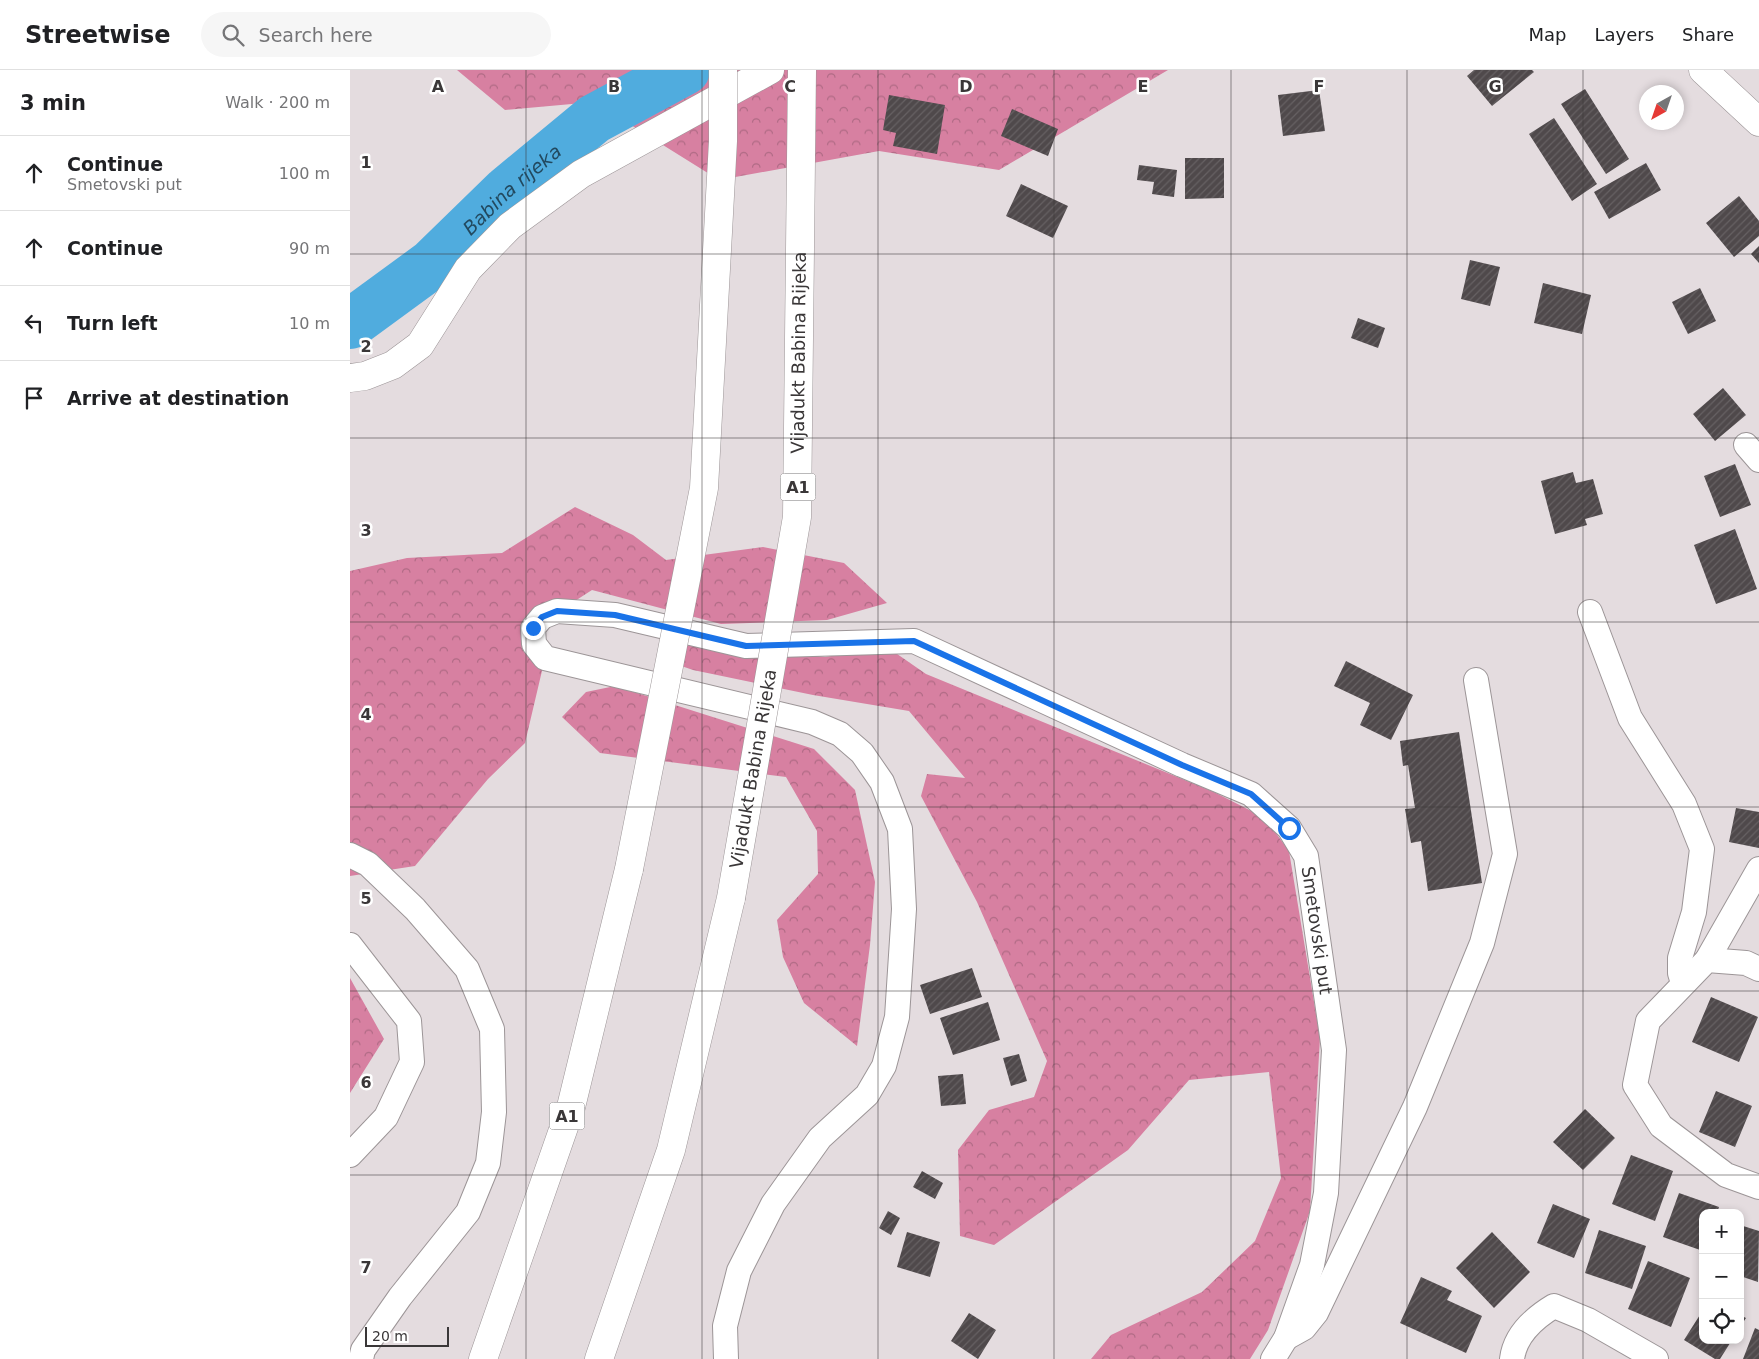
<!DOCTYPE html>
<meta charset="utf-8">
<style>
:root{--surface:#fff;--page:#f6f6f6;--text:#202124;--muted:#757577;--line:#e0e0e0}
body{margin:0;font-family:"DejaVu Sans",sans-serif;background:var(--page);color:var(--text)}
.controls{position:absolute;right:15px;bottom:15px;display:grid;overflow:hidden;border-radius:10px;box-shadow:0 2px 8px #0003}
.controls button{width:45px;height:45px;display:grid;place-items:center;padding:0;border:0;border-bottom:1px solid var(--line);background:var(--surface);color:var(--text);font:25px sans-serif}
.compass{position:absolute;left:1289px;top:15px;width:45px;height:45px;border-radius:50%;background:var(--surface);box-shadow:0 2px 8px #0003;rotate:220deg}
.scale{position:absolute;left:15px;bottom:12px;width:84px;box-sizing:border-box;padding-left:5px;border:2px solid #3a3738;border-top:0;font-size:14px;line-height:18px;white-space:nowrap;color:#3a3738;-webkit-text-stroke:4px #fff;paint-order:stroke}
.stop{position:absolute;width:15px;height:15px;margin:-11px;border:4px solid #1a73e8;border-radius:50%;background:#fff}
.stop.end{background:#1a73e8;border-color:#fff;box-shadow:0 1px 5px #0008}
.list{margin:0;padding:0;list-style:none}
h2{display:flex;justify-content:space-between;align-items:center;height:65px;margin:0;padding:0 20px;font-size:21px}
h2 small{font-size:16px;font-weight:400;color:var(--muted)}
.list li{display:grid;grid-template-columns:32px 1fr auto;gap:15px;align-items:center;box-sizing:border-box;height:75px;padding:0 20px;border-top:1px solid var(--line)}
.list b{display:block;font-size:19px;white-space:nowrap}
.list p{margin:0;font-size:16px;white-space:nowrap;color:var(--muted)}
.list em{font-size:16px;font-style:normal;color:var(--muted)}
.icon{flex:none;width:28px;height:28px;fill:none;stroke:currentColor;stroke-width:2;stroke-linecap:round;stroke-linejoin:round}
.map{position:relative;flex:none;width:1409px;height:1289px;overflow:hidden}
header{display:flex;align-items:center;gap:30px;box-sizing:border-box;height:70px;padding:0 25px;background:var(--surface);border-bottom:1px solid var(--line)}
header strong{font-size:24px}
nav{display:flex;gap:28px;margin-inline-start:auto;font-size:18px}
.search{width:350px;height:45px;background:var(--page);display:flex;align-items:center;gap:12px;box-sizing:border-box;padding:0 18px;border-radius:28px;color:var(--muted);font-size:19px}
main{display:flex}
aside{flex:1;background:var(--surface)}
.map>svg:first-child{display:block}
.forest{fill:url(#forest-crowns)}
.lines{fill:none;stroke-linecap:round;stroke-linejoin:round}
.river{stroke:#50acde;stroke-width:50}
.building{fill:url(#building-hatch)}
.minor-casing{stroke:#9c9597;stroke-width:26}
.secondary-casing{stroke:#9c9597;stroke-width:29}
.motorway-casing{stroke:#9c9597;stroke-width:29}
.minor{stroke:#fff;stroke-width:24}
.secondary{stroke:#fff;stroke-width:28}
.motorway{stroke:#fff;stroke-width:28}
.motorway-bridge-casing{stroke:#9c9597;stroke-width:29;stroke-linecap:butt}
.motorway-bridge{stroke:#fff;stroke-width:28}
.route{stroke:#1a73e8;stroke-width:6}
.grid{fill:none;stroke:#3a3738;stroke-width:1;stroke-opacity:0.55}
.labels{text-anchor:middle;stroke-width:5;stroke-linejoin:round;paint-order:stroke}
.shield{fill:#fff;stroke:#757374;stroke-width:1}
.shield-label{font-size:16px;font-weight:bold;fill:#3a3738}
.street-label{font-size:18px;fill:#3a3738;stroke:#fff}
.water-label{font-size:19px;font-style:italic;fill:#22495f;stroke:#fff}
.grid-label{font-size:16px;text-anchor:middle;font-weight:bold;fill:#3a3738;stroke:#fff;stroke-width:5;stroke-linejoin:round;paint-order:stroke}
</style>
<header>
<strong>Streetwise</strong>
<div class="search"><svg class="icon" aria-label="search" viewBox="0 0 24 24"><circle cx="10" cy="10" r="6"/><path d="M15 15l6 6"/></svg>Search here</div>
<nav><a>Map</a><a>Layers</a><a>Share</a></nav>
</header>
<main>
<aside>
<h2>3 min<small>Walk · 200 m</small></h2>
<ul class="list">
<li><svg class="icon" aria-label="ahead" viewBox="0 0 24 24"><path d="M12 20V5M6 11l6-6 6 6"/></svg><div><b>Continue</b><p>Smetovski put</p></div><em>100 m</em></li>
<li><svg class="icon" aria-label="ahead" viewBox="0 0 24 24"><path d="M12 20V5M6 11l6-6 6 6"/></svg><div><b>Continue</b></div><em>90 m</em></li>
<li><svg class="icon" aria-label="left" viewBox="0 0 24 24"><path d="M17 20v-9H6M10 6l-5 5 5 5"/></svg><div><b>Turn left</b></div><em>10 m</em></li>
<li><svg class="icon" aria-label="arrive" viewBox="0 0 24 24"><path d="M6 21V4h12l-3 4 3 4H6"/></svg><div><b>Arrive at destination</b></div></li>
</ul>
</aside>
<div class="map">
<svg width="1409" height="1289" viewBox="0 0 1409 1289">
<defs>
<pattern id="forest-crowns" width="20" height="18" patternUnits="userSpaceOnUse" patternTransform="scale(1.25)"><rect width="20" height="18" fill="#d780a1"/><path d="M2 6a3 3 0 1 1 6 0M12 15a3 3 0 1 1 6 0" fill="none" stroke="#af6a84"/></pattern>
<pattern id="building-hatch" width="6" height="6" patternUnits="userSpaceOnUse" patternTransform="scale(1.25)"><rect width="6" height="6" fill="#4f494b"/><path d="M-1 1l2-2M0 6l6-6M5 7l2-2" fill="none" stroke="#666163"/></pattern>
</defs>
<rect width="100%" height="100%" fill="#e4dcdf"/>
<!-- forest -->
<path class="forest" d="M107,0H818L649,100L529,81L369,110L244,32L155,40Z
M225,437L283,465L316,490L413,477L494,493L537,533L477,550L371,554L242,520L183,558L195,588L175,673L138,709L65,796L0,806V501L57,488L152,483Z
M315,567L355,574L475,587L537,577L576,604L864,722L915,748L939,781L970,968L960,1141L918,1260L900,1289H741L761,1265L852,1222L905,1171L931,1108L919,1002L839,1010L778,1080L644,1175L610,1166L608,1080L639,1040L684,1027L697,991L627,832L571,726L577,704L615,708L559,641L463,625L343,600L314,590Z
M265,616L464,679L505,720L525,812L520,875L507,976L454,933L433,887L427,850L468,804L467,761L436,707L250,683L212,647L236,622Z
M0,908L34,969L0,1023Z"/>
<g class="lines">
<!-- river -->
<path class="river" id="s1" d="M0,254L82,194L157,121L244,49L335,0"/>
</g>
<!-- building -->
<path class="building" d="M1124,0H1182L1184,2L1142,36L1117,6Z
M1235,19L1279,89L1256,104L1211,34Z
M969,20L975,61L933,66L928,25Z
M539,25L595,35L587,84L543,76L546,63L533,60Z
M662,39L708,59L698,86L651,66Z
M1204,48L1247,114L1222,131L1179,64Z
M835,88H874V128L835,129Z
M1296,93L1311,120L1259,149L1244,122Z
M789,95L827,100L824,127L802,124L804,112L787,110Z
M671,114L718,136L703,168L656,146Z
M1389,126L1409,151V166L1384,187L1356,153Z
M1409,176V193L1401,184Z
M1120,190L1150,197L1140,236L1111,229Z
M1193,213L1241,225L1232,264L1184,253Z
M1350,218L1366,251L1338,264L1322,232Z
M1008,248L1035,258L1028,278L1001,268Z
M1373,318L1396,345L1365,371L1343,344Z
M1385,394L1401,435L1370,447L1354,406Z
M1223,402L1226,413L1243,409L1253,444L1235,449L1237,455L1205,464L1191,411Z
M1385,459L1407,519L1366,534L1344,475Z
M996,591L1063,625L1041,670L1010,655L1020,633L984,616Z
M1109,662L1132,813L1078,821L1071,771L1061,773L1055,739L1065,738L1058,695L1053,696L1050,671Z
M1386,738L1409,742V778L1379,772Z
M622,898L632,927L580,944L570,915Z
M1361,927L1408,947L1389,992L1342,972Z
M638,932L650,970L603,985L590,948Z
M669,984L677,1011L661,1016L653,988Z
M613,1004L616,1034L591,1036L588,1006Z
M1366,1021L1402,1036L1385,1077L1349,1062Z
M1235,1039L1265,1068L1233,1100L1203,1072Z
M1281,1085L1323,1101L1305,1151L1262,1134Z
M572,1101L593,1113L585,1129L563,1117Z
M1329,1123L1369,1137L1367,1143H1353V1181L1313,1167Z
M1203,1134L1240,1149L1224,1188L1187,1173Z
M538,1141L550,1148L541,1165L529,1158Z
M1390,1155L1409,1161L1408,1212L1390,1206Z
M1249,1160L1296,1176L1282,1219L1235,1203Z
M557,1162L590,1172L580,1207L547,1197Z
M1142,1162L1180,1202L1144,1238L1106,1198Z
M1298,1191L1340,1208L1321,1257L1278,1239Z
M1071,1207L1102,1221L1097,1230L1132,1246L1116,1283L1050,1253Z
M1353,1240V1270H1382L1370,1289H1365L1334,1270Z
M619,1243L646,1260L628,1289L601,1271Z
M1390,1245L1396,1248L1390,1257Z
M1405,1258L1409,1260V1289H1393Z"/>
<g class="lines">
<defs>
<g id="minor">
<path d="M1396,375L1409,390"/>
<path d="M1240,542L1280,648L1334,734L1352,779L1344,842L1330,888V903L1333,913"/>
<path d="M0,785L18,794L65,839L117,899L142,959L144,1042L138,1093L118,1142L50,1227L13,1280L11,1289"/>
<path d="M0,875L59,951L62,992L36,1047L0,1085"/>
<path d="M1357,890L1409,799"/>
<path d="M1409,899L1396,893L1357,890L1298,951L1285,1015L1311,1056L1376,1105L1409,1117"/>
<path d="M936,1268L954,1258L966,1243L1065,1037L1132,873L1155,784L1126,610"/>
<path id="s2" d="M376,1289L375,1256L389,1201L423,1134L470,1068L517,1025L534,996L547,947L554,839L550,759L532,712L512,683L490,664L462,652L195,588L184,574L183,558L192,547L207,541L265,545L396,576L564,571L832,695L901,724L939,758L956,786L984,980L976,1123L962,1195L936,1268L923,1289"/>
<path d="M1162,1289C1165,1265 1184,1248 1204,1236L1238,1250L1306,1289"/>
</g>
<path id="secondary" d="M1353,0L1409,52
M0,308L15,306L43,295L70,275L118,199L160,156L231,104L420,0"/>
<path id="motorway" d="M133,1289L221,1037L279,799
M249,1289L321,1080L381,828"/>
</defs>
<!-- minor casing -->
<use href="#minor" class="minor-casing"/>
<!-- secondary casing -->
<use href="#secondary" class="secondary-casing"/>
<!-- motorway casing -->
<use href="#motorway" class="motorway-casing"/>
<!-- minor -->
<use href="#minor" class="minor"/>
<!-- secondary -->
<use href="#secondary" class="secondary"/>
<!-- motorway -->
<use href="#motorway" class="motorway"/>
<defs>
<g id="motorway-bridge">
<path d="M279,799L354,418L373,71V0"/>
<path id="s3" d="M381,828L447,447L452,0"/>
</g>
</defs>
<!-- motorway-bridge casing -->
<use href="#motorway-bridge" class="motorway-bridge-casing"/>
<!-- motorway-bridge -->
<use href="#motorway-bridge" class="motorway-bridge"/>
</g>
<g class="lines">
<!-- route -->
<path class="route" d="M183,558L192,547L207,541L265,545L396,576L564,571L832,695L901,724L939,758"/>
</g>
<!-- grid -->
<path class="grid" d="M176,0V1289M352,0V1289M528,0V1289M704,0V1289M881,0V1289M1057,0V1289M1233,0V1289M0,184H1409M0,368H1409M0,552H1409M0,737H1409M0,921H1409M0,1105H1409"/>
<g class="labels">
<!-- shield labels -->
<g class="shield">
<rect x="430.5" y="403.5" width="35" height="27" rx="4"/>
<rect x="199.5" y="1032.5" width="35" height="27" rx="4"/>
</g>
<g class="shield-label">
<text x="448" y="423">A1</text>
<text x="217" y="1052">A1</text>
</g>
<!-- street labels -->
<g class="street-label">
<text dy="6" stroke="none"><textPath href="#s3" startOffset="551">Vijadukt Babina Rijeka</textPath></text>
<text dy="6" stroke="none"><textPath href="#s3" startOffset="131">Vijadukt Babina Rijeka</textPath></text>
<text dy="6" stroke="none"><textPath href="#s2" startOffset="1956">Smetovski put</textPath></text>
</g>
<!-- water labels -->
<g class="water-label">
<text dy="7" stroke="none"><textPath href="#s1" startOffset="211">Babina rijeka</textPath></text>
</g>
</g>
<g class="grid-label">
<text x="88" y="22">A</text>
<text x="264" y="22">B</text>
<text x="440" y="22">C</text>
<text x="616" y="22">D</text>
<text x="793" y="22">E</text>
<text x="969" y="22">F</text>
<text x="1145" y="22">G</text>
<text x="16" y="98">1</text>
<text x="16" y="282">2</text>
<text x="16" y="466">3</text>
<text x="16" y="650">4</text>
<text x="16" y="834">5</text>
<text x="16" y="1018">6</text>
<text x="16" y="1203">7</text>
</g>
</svg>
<div class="controls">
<button>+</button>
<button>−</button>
<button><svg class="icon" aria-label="locate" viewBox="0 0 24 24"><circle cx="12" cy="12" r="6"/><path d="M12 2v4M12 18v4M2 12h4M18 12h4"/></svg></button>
</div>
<svg class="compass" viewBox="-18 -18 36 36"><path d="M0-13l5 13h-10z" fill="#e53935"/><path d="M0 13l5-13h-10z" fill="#757577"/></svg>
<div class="scale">20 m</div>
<div class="stop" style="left:939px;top:758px"></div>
<div class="stop end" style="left:183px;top:558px"></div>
</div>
</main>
